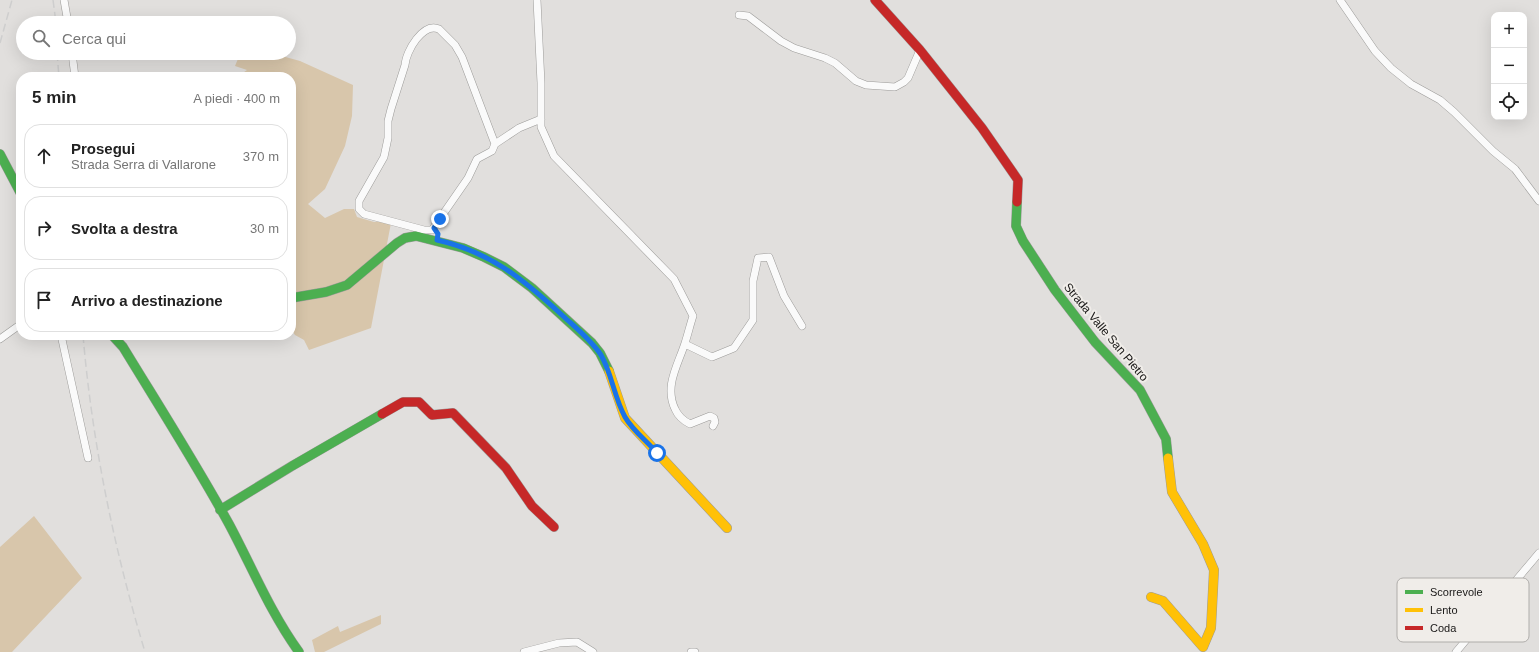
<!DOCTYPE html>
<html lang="it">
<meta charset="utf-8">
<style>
:root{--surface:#fff;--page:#f6f6f6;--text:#222;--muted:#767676;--line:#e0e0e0}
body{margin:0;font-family:Arial,sans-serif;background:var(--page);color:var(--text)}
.controls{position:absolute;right:12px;top:12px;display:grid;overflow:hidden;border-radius:8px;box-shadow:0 4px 16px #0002}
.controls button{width:36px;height:36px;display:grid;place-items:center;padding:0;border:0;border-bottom:1px solid var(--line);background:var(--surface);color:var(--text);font:20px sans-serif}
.stop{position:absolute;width:12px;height:12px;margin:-9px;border:3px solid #1a73e8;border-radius:50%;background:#fff}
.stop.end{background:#1a73e8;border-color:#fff;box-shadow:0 1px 4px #0008}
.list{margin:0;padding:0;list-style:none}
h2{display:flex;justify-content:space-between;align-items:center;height:52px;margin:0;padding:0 16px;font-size:17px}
h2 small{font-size:13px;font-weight:400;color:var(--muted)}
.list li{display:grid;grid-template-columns:26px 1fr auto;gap:12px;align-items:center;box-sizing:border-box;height:64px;margin:0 8px 8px;padding:0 8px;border:1px solid var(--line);border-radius:16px}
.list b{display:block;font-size:15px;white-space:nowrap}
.list p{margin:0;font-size:13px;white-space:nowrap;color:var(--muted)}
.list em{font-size:13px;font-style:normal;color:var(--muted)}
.icon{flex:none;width:22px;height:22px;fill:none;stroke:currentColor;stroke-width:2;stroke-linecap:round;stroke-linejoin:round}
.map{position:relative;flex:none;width:1539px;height:652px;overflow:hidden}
.search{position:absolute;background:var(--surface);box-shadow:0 4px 16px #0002;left:16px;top:16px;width:280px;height:44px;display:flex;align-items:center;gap:10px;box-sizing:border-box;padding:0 14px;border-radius:22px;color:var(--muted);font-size:15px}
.panel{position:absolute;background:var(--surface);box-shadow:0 4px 16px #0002;left:16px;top:72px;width:280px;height:268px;border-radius:16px}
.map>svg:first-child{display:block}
.green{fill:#d8c6ab}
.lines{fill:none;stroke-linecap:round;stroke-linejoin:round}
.street-casing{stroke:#9c9b99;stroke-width:8}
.fast-casing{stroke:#9c9b99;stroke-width:10}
.slow-casing{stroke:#9c9b99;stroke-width:10}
.jam-casing{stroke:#9c9b99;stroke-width:10}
.street{stroke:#fafafa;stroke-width:7}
.fast{stroke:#4caf50;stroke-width:9}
.slow{stroke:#ffc107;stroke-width:9}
.jam{stroke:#c62828;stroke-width:9}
.rail{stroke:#cecece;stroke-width:1.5;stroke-dasharray:8 4;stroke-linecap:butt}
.route{stroke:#1a73e8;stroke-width:5}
.labels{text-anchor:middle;stroke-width:4;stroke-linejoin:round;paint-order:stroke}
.street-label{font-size:12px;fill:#181716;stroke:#f0ede9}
.key{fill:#f0ede9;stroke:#afadaa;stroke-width:1}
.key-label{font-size:11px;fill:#181716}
</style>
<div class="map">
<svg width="1539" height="652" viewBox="0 0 1539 652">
<rect width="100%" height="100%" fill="#e1dfdd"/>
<!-- green -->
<path class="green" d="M251,53H271L300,61L353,85L352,116L345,146L325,189L308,204L325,218L344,209H354L357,217L374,222L382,221L391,223L371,328L309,350L304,340L295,335L291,329V77H237L247,70L235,66L240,54Z
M34,516L82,578L12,652H0V547Z
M381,615V624L324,652H315L312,640L338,626L340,632Z"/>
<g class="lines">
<defs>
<path id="street" d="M64,0L68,23
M537,0L541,83V127L554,156L674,279L693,316C690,325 688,334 685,343C678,365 664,386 675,409C678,416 682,420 690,424L710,416L714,418L715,422L713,426
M1340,0L1375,51L1391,68L1411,84L1440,100L1454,112L1493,151L1515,169L1539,201
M739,15L748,16L781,41L794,48L825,58L835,63L856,81L866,85L895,87L904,82L908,78L920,50
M72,53L75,77
M495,144L492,151L477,159L468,178L432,230H424L364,214L359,209V201L384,157L388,138V121L391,109L405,65C406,51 423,22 439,29L455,45L462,57L495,144L519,128L541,119
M61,335L88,458
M0,339L21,324
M685,344L712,357L734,348L753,320V281L758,258L769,257L784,296L802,326
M524,652L559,643L577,642L593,652
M691,652H695
M1456,652L1539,553"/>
<path id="fast" d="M0,154L21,194
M1017,202L1016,226L1023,241L1055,290L1095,342L1140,390L1166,439L1168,458
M291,298L326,292L347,285L397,243L405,238L416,236L463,248L484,257L504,267L532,288L592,343L600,353L609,371
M112,335L123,347C159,406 196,464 229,524C252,567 270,612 299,652
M220,510L292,466L382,414"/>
<path id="slow" d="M609,371L625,418L727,528
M1151,597L1163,601L1203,647L1211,628L1214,570L1203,544L1172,492L1168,458"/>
<path id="jam" d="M875,0L920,50L982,128L1018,180L1017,202
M382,414L403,402H419L432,415L453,413L506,468L532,506L554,527"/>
</defs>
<!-- street casing -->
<use href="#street" class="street-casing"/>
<!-- fast casing -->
<use href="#fast" class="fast-casing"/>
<!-- slow casing -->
<use href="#slow" class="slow-casing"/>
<!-- jam casing -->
<use href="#jam" class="jam-casing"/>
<!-- street -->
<use href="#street" class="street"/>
<!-- fast -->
<use href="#fast" class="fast"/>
<!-- slow -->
<use href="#slow" class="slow"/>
<!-- jam -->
<use href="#jam" class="jam"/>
<!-- rail -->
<path class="rail" d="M53,0L56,23
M0,43L12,0
M57,53L59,77
M83,335C92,442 114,549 145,652"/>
</g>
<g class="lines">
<!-- route -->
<path class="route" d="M440,219L434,228L438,234L437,240C491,252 524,280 563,316C576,328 591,340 601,355C612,374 614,397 625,417C633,431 647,441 657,453"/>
</g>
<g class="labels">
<!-- street labels -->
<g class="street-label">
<text transform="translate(1106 332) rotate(50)" y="4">Strada Valle San Pietro</text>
</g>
</g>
<!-- legend -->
<rect x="1397" y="578" width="132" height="64" rx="6" class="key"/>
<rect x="1405" y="590" width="18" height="4" fill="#4caf50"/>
<rect x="1405" y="608" width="18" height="4" fill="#ffc107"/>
<rect x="1405" y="626" width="18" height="4" fill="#c62828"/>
<g class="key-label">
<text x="1430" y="596">Scorrevole</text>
<text x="1430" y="614">Lento</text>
<text x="1430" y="632">Coda</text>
</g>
</svg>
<div class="controls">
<button>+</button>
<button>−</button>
<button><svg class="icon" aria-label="locate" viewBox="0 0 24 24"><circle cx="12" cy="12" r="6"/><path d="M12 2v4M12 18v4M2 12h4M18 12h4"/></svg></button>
</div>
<div class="stop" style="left:657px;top:453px"></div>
<div class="stop end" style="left:440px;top:219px"></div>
<div class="search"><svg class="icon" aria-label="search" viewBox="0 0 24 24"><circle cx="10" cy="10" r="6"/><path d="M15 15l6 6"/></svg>Cerca qui</div>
<section class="panel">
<h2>5 min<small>A piedi · 400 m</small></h2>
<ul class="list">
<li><svg class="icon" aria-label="ahead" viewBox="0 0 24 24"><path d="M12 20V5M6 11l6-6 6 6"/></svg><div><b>Prosegui</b><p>Strada Serra di Vallarone</p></div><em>370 m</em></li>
<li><svg class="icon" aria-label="right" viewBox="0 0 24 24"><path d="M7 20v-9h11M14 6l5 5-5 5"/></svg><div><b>Svolta a destra</b></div><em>30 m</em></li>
<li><svg class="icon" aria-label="arrive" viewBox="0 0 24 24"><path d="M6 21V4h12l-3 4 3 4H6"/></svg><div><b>Arrivo a destinazione</b></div></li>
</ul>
</section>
</div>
